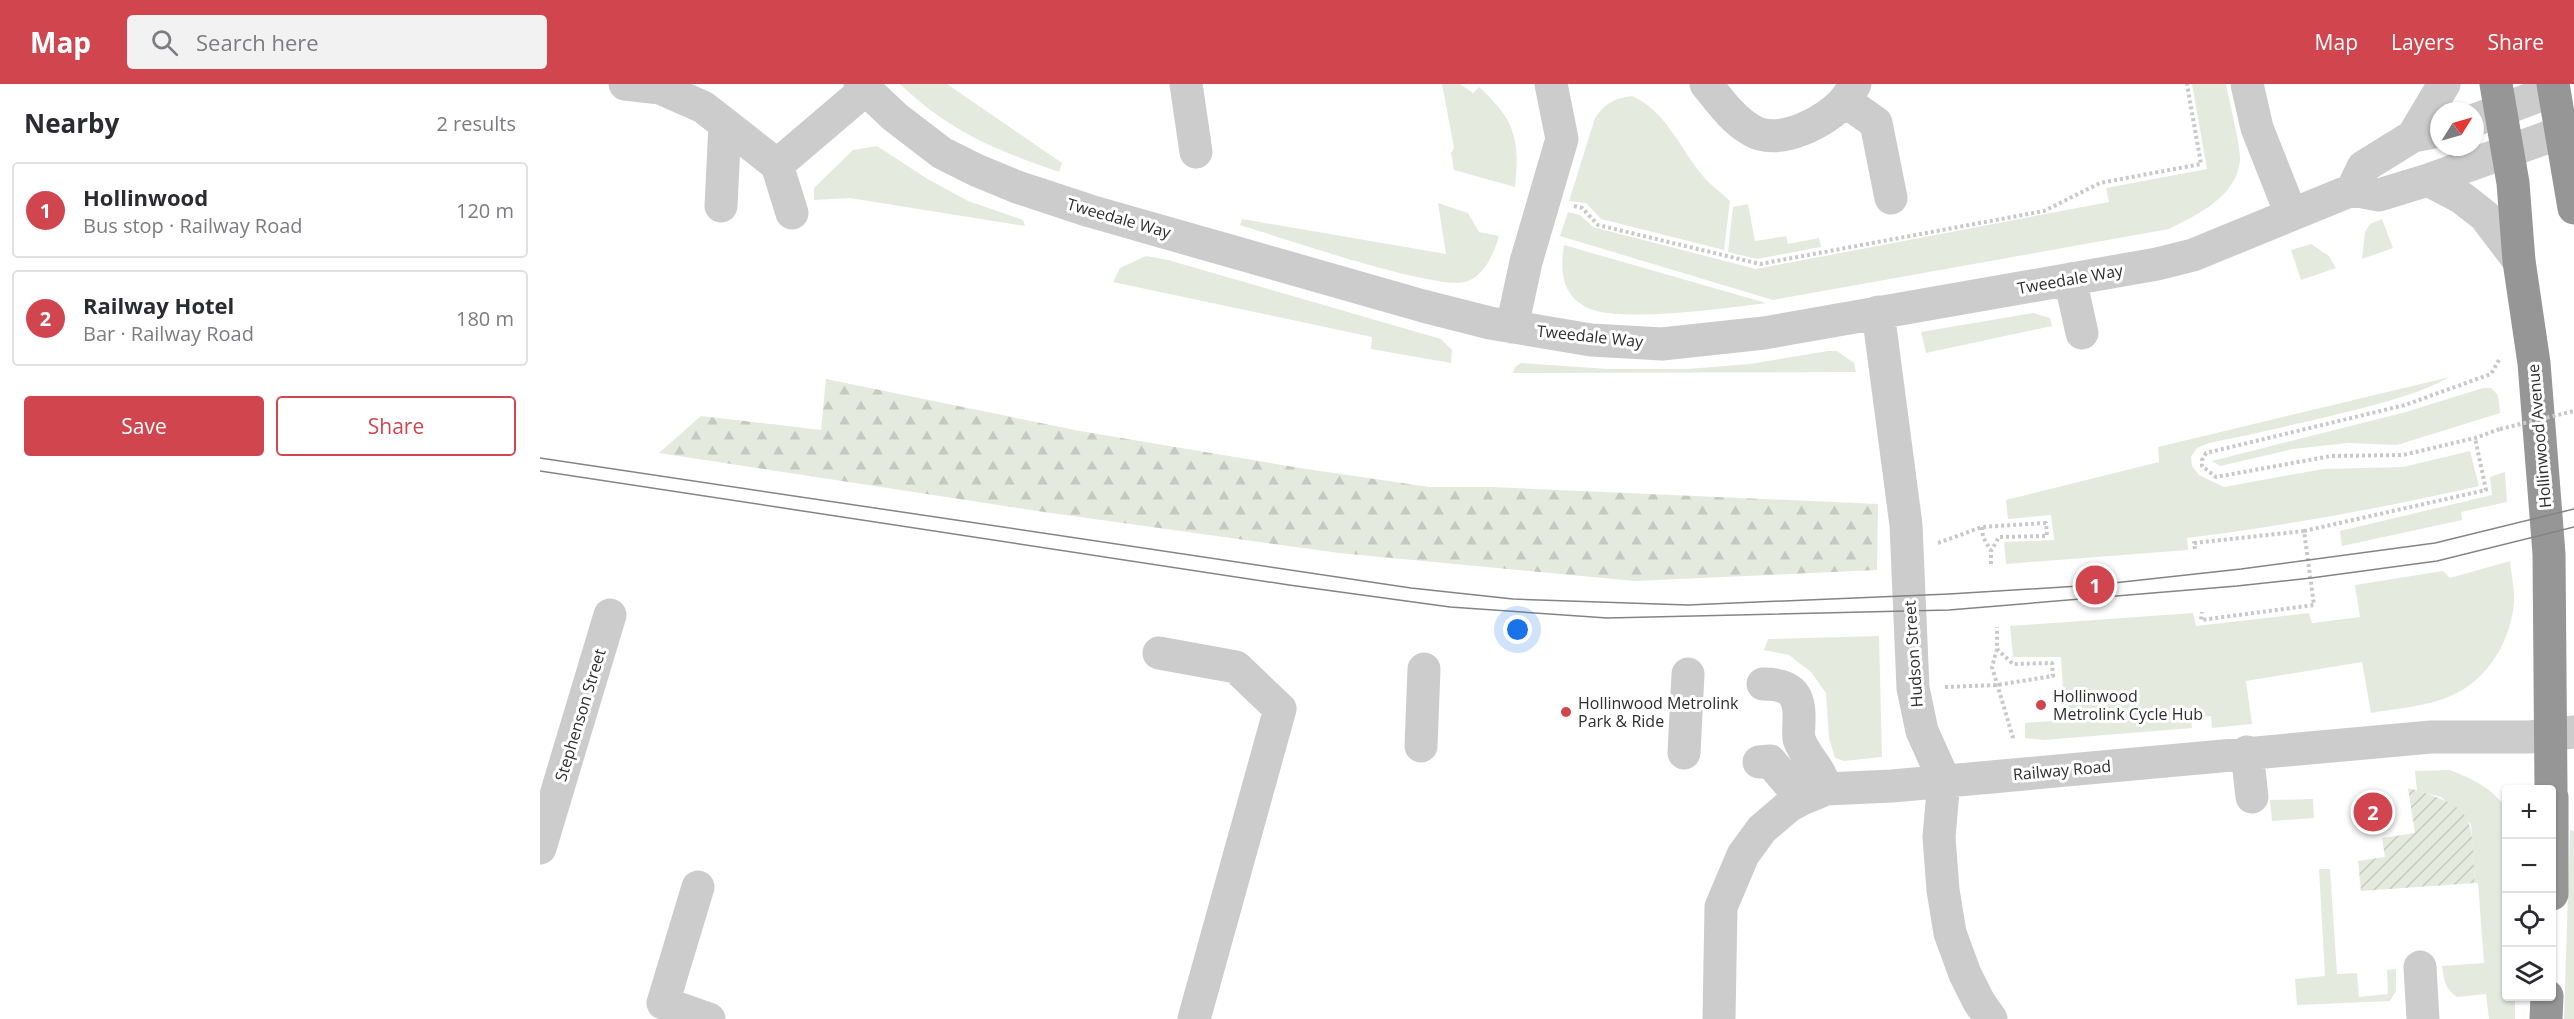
<!DOCTYPE html>
<meta charset="utf-8">
<style>
:root{--surface:#fff;--page:#f2f2f3;--text:#2b2b33;--muted:#7c7c81;--line:#e1e1e2;--accent:#d1454f}
body{margin:0;font-family:"Open Sans",sans-serif;background:var(--page);color:var(--text)}
.controls{position:absolute;right:18px;bottom:18px;display:grid;overflow:hidden;border-radius:6px;box-shadow:0 2px 4px #0004}
.controls button{width:54px;height:54px;display:grid;place-items:center;padding:0;border:0;border-bottom:2px solid var(--line);background:var(--surface);color:var(--text);font:30px sans-serif}
.compass{position:absolute;left:1890px;top:18px;width:54px;height:54px;border-radius:50%;background:var(--surface);box-shadow:0 2px 4px #0004;rotate:53deg}
.you{position:absolute;left:978px;top:546px;width:21px;height:21px;margin:-15px;border:4px solid #fff;border-radius:50%;background:#1a73e8;box-shadow:0 0 0 9px #1a73e833}
.badge{display:grid;place-items:center;width:39px;height:39px;border-radius:50%;background:var(--accent);color:#fff;font-size:20px;font-weight:700}
.pin{position:absolute;translate:-50% -50%;border:3px solid #fff;box-shadow:0 2px 6px #0006}
.list{margin:0;padding:0;list-style:none}
h2{display:flex;justify-content:space-between;align-items:center;height:78px;margin:0;padding:0 24px;font-size:26px}
h2 small{font-size:20px;font-weight:400;color:var(--muted)}
.list li{display:grid;grid-template-columns:39px 1fr auto;gap:18px;align-items:center;box-sizing:border-box;height:96px;margin:0 12px 12px;padding:0 12px;border:2px solid var(--line);border-radius:6px}
.list b{display:block;font-size:22px;white-space:nowrap}
.list p{margin:0;font-size:20px;white-space:nowrap;color:var(--muted)}
.list em{font-size:20px;font-style:normal;color:var(--muted)}
.actions{display:flex;gap:12px;padding:18px 24px}
.actions a{flex:1;padding:14px 0;border:2px solid var(--accent);border-radius:6px;text-align:center;font-size:21px;color:var(--accent)}
.actions .main{background:var(--accent);color:#fff}
.icon{flex:none;width:33px;height:33px;fill:none;stroke:currentColor;stroke-width:2;stroke-linecap:round;stroke-linejoin:round}
.map{position:relative;flex:none;width:2034px;height:935px;overflow:hidden}
header{display:flex;align-items:center;gap:36px;box-sizing:border-box;height:84px;padding:0 30px;background:var(--accent);color:#fff}
header strong{font-size:28px}
nav{display:flex;gap:33px;margin-inline-start:auto;font-size:21px}
.search{width:420px;height:54px;background:var(--page);display:flex;align-items:center;gap:15px;box-sizing:border-box;padding:0 21px;border-radius:6px;color:var(--muted);font-size:22px}
main{display:flex}
aside{flex:1;background:var(--surface)}
.map>svg:first-child{display:block}
.green{fill:#e5eade}
.forest{fill:url(#forest-firs)}
.garden{fill:url(#garden-furrows)}
.lines{fill:none;stroke-linecap:round;stroke-linejoin:round}
.path{stroke:#c9c9c9;stroke-width:4;stroke-dasharray:3 3;stroke-linecap:butt}
.minor{stroke:#ccc;stroke-width:33}
.highway{stroke:#969696;stroke-width:33}
.tram{stroke:#848484;stroke-width:1.5}
.path-bridge{stroke:#c9c9c9;stroke-width:4;stroke-dasharray:3 3;stroke-linecap:butt}
.poi-dot{fill:#d1454f;stroke:#fff;stroke-width:2}
.labels{text-anchor:middle;stroke-width:6;stroke-linejoin:round;paint-order:stroke}
.street-label{font-size:16px;fill:#2f2f2f;stroke:#fff}
.poi-label{font-size:16px;fill:#2f2f2f;stroke:#fff;text-anchor:start}
</style>
<header>
<strong>Map</strong>
<div class="search"><svg class="icon" aria-label="search" viewBox="0 0 24 24"><circle cx="10" cy="10" r="6"/><path d="M15 15l6 6"/></svg>Search here</div>
<nav><a>Map</a><a>Layers</a><a>Share</a></nav>
</header>
<main>
<aside>
<h2>Nearby<small>2 results</small></h2>
<ul class="list">
<li><span class="badge">1</span><div><b>Hollinwood</b><p>Bus stop · Railway Road</p></div><em>120 m</em></li>
<li><span class="badge">2</span><div><b>Railway Hotel</b><p>Bar · Railway Road</p></div><em>180 m</em></li>
</ul>
<div class="actions"><a class="main">Save</a><a>Share</a></div>
</aside>
<div class="map">
<svg width="2034" height="935" viewBox="0 0 2034 935">
<defs>
<pattern id="forest-firs" width="22" height="20" patternUnits="userSpaceOnUse" patternTransform="scale(1.5)"><rect width="22" height="20" fill="#e5eade"/><path d="M5 1l3.5 6h-7zM16 11l3.5 6h-7z" fill="#c5c9bf"/></pattern>
<pattern id="garden-furrows" width="10" height="10" patternUnits="userSpaceOnUse" patternTransform="scale(1.5)"><rect width="10" height="10" fill="#e5eade"/><path d="M-1 1l2-2M0 10L10 0M9 11l2-2" fill="none" stroke="#c5c9bf"/></pattern>
</defs>
<rect width="100%" height="100%" fill="#fff"/>
<!-- green -->
<path class="green" d="M360,0H407L522,79L519,88C456,66 410,48 360,0Z
M902,0H920L933,9L939,3C975,36 980,54 975,103L914,86L911,69L914,64Z
M1652,0H1686C1689,17 1701,62 1700,77C1696,113 1657,131 1629,145L1233,216L1020,152L1028,128L1040,131L1053,143L1216,185L1569,118L1566,104L1667,85Z
M1092,12C1125,26 1140,64 1162,91C1170,101 1181,108 1190,117L1184,166L1061,135L1046,119L1029,117L1055,34C1065,19 1075,14 1092,12Z
M337,62L386,94L428,117L483,136L485,142L310,114L274,116V104L313,66Z
M898,119L928,129L939,148L959,152C954,169 945,192 925,198C894,206 739,153 700,141L702,135L906,170Z
M1208,120L1215,157L1246,152L1248,160L1279,154L1281,163L1217,175L1188,168L1193,123Z
M1842,135L1853,164L1822,175L1825,148L1830,140Z
M1771,160L1789,172L1796,184L1761,196L1751,166Z
M1024,161L1226,219C1189,224 1078,239 1048,224C1021,211 1020,186 1024,161Z
M606,172L628,176L901,255L912,266L911,279L831,265L832,253L573,198L580,184Z
M1493,229L1510,234L1512,242L1386,269L1381,248Z
M1288,267H1297L1314,279L1316,288L973,289L975,283L981,279L1069,285H1147L1210,280Z
M1910,293C1883,308 1852,316 1823,324C1772,337 1721,348 1669,359L1657,364L1651,373L1652,382L1659,391L1684,403L1783,385L1863,383L1930,367L1939,402C1842,424 1745,442 1647,454L1648,466L1466,480L1464,458L1514,456L1511,431L1468,435L1466,416L1619,378L1618,363Z
M1943,304H1951L1958,311L1960,329L1857,361L1808,359L1753,365L1680,382L1672,377L1866,328Z
M1965,388L1967,418L1921,428L1922,436L1802,462L1800,447L1952,411L1950,393Z
M1970,477C1971,490 1975,505 1974,519C1970,562 1943,603 1900,616C1878,623 1853,625 1831,629L1822,578L1706,597L1712,640L1672,644L1671,632L1651,635L1652,644L1504,656L1485,654V639L1525,636L1521,573H1473L1470,542L1653,529L1656,542L1769,529L1772,539L1820,533L1815,501L1903,487L1910,494Z
M1339,552L1342,673L1304,677L1295,674L1289,654L1286,609L1271,588L1249,571L1224,566L1228,555Z
M1910,686C1933,695 1952,704 1966,724V912L1975,913V935H1949L1946,910L1917,913C1905,905 1904,896 1902,882L1944,879L1938,799H1935L1931,740L1901,713L1877,707L1875,687Z
M1773,715L1774,734L1732,737L1730,716Z
M2030,746L2034,747V935H2024Z
M1779,785H1790L1797,890L1817,889L1819,913L1848,910L1847,886L1856,885V907L1850,917L1757,921L1755,895L1785,892Z"/>
<!-- forest -->
<path class="forest" d="M286,295L540,347L760,384L889,403H952L1338,420L1337,486L1094,497L799,469L504,428L119,369L161,332L281,346Z"/>
<!-- garden -->
<path class="garden" d="M1868,704C1938,724 1931,732 1935,799L1821,807L1818,777L1845,773L1842,754L1875,749Z"/>
<g class="lines">
<!-- path -->
<path class="path" d="M1034,122L1042,124L1058,141L1220,180L1504,127L1560,99L1661,80L1647,0
M1959,276L1951,290L1865,321L1666,369L1662,376V382L1676,393L1791,372L1863,371L1935,354L1960,345
M1442,443L1443,453L1451,467
M1764,447L1946,406L1935,354
M1398,459L1442,443L1506,439L1507,452L1459,453L1451,467V482
M1655,465L1654,459L1764,447L1774,521L1661,536L1662,528
M1457,565L1452,583L1474,657
M1405,603L1457,601L1513,592L1512,579L1473,580L1457,565V543"/>
<!-- minor -->
<path class="minor" d="M85,0L120,4L163,23L185,40L237,81L252,129
M320,0L355,33L402,69L436,86L477,103L550,127L883,222L950,239L1051,256L1122,260L1224,249L1617,180L1653,171L1812,106L1839,111L1888,96L2022,48
M646,0L656,68
M1166,0C1180,17 1192,35 1211,46C1238,63 1287,38 1305,16C1309,11 1312,5 1315,0
M1707,0L1717,44L1751,130
M1305,17L1336,39L1351,114
M1935,36L2014,6
M1873,52L1904,0
M237,81L325,6
M1888,96L1922,114L1945,132L1979,177
M1812,106L1823,83L1873,52L1899,47
M181,122L185,40
M1530,195L1542,249
M1338,228L1366,441L1373,604L1382,647L1404,696L1399,753L1403,806L1410,849L1425,890L1439,918L1451,935
M972,243L986,178L1022,55L1011,0
M619,569L696,583L740,625L654,935
M1223,600C1250,600 1260,609 1259,636C1259,642 1258,650 1259,655C1265,673 1280,683 1286,705
M881,662L884,585
M1707,668L1712,713
M1144,669L1148,590
M1219,678L1230,677L1262,715
M0,764L70,531
M158,803L123,919L169,935
M1880,883L1883,935
M1179,935L1181,823L1203,771L1222,745L1249,722L1262,715L1286,705L1352,702L1891,653H1990L2034,648"/>
<!-- highway -->
<path class="highway" d="M1956,0L1973,99L1979,177L1994,279L2009,470L2011,706
M2013,0L2034,124
M2012,713V810
M2006,935L2007,912"/>
<!-- tram -->
<path class="tram" d="M0,374L871,504L973,515L1148,521L1409,510L1555,501L1701,485L1895,459L2034,425
M0,387L749,501L910,523L1067,534L1409,526L1697,502L1771,494L1897,477L2034,443"/>
<!-- path-bridge -->
<path class="path-bridge" d="M1960,345L2034,327"/>
</g>
<!-- markers -->
<g class="poi-dot">
<circle cx="1501" cy="621" r="6"/>
<circle cx="1026" cy="628" r="6"/>
</g>
<g class="labels">
<!-- street labels -->
<g class="street-label">
<text transform="translate(579 134) rotate(16)" y="6">Tweedale Way</text>
<text transform="translate(1530 195) rotate(-10)" y="6">Tweedale Way</text>
<text transform="translate(1050 252) rotate(6)" y="6">Tweedale Way</text>
<text transform="translate(1999 352) rotate(-95)" y="6">Hollinwood Avenue</text>
<text transform="translate(1373 570) rotate(-94)" y="6">Hudson Street</text>
<text transform="translate(40 631) rotate(-73)" y="6">Stephenson Street</text>
<text transform="translate(1522 686) rotate(-5)" y="6">Railway Road</text>
</g>
<!-- poi labels -->
<g class="poi-label">
<text x="1513" y="618">Hollinwood<tspan x="1513" dy="18">Metrolink Cycle Hub</tspan></text>
<text x="1038" y="625">Hollinwood Metrolink<tspan x="1038" dy="18">Park &amp; Ride</tspan></text>
</g>
</g>
</svg>
<div class="controls">
<button>+</button>
<button>−</button>
<button><svg class="icon" aria-label="locate" viewBox="0 0 24 24"><circle cx="12" cy="12" r="6"/><path d="M12 2v4M12 18v4M2 12h4M18 12h4"/></svg></button>
<button><svg class="icon" aria-label="layers" viewBox="0 0 24 24"><path d="M12 4l9 5-9 5-9-5zM3 14l9 5 9-5"/></svg></button>
</div>
<svg class="compass" viewBox="-18 -18 36 36"><path d="M0-13l5 13h-10z" fill="#e53935"/><path d="M0 13l5-13h-10z" fill="#7c7c81"/></svg>
<div class="you"></div>
<div class="pin badge" style="left:1555px;top:501px">1</div>
<div class="pin badge" style="left:1833px;top:728px">2</div>
</div>
</main>
